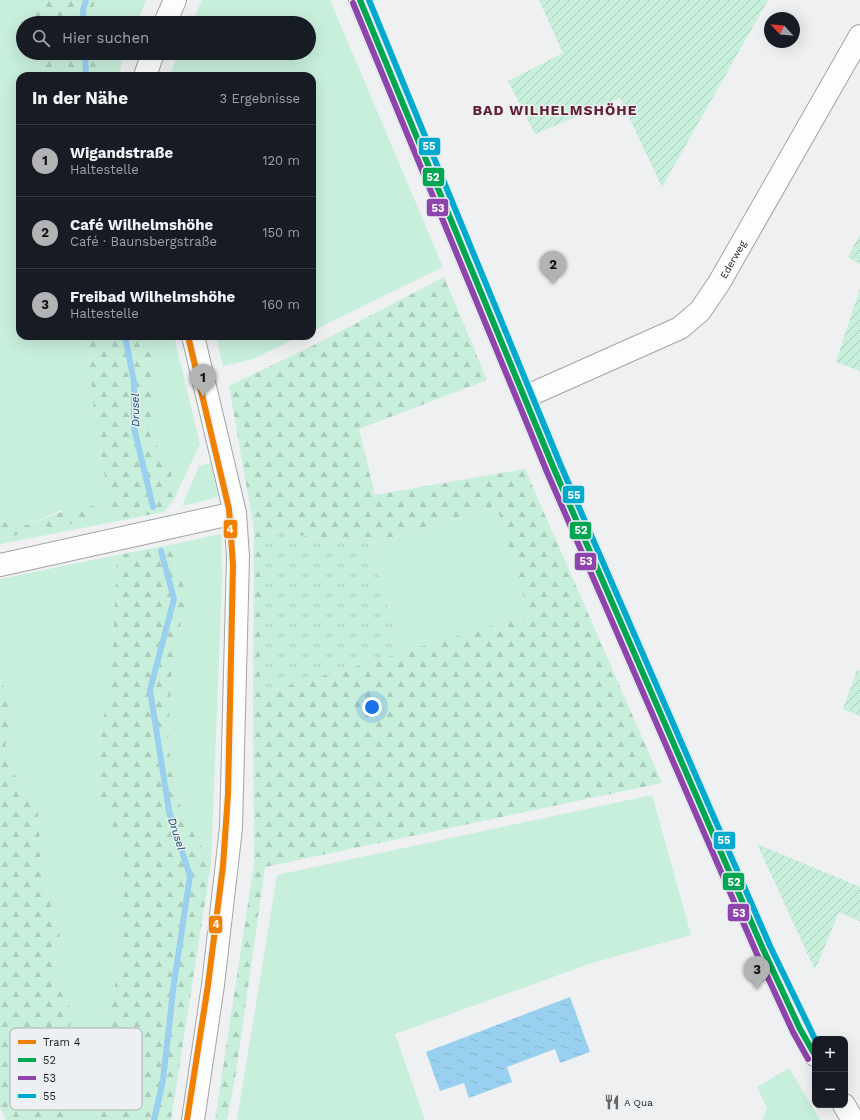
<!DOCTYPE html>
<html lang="de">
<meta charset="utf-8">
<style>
:root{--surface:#171b24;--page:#20242c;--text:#f1f3f6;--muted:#9ea1a6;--line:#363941;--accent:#b2b3b5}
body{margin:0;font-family:"Work Sans",sans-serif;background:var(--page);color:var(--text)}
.controls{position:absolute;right:12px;bottom:12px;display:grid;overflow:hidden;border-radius:8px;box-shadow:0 4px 16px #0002}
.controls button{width:36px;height:36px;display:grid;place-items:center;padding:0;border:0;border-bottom:1px solid var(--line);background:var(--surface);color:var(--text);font:20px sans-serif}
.compass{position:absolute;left:764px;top:12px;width:36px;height:36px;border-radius:50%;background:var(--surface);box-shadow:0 4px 16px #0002;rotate:296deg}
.you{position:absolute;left:372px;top:707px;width:14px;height:14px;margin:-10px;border:3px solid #fff;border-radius:50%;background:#1a73e8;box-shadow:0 0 0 6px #1a73e833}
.badge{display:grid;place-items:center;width:26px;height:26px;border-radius:50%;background:var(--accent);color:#111;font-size:13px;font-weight:700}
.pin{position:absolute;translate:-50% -33px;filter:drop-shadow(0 1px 2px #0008)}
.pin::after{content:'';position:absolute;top:21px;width:14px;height:12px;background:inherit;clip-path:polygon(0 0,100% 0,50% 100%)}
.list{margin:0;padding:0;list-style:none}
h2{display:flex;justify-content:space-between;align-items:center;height:52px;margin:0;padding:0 16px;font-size:17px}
h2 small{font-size:13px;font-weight:400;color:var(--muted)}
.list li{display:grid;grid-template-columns:26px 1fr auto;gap:12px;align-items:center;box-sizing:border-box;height:72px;padding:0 16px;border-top:1px solid var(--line)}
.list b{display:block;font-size:15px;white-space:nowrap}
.list p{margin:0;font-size:13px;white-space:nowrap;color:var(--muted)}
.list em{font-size:13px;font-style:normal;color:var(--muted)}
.icon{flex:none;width:22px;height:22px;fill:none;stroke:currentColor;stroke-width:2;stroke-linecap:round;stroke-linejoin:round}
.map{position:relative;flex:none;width:860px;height:1120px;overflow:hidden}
.search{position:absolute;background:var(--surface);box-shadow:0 4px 16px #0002;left:16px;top:16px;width:300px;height:44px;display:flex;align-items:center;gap:10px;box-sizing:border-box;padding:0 14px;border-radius:22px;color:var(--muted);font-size:15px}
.panel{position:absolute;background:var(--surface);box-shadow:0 4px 16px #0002;left:16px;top:72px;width:300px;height:268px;border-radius:12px}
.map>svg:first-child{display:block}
.grass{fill:#c8efdb}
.forest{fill:url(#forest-firs);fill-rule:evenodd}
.park{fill:url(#park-tufts)}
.garden{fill:url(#garden-furrows)}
.water{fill:url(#water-ripples)}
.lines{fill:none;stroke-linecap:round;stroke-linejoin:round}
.stream{stroke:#99d0f0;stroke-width:6}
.minor-casing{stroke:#a3a5a5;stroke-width:24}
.major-casing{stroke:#a3a5a5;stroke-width:24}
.minor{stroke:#fcfdfd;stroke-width:22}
.major{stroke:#fcfdfd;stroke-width:22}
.bus-1-casing{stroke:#edf0f2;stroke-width:9}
.bus-2-casing{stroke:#edf0f2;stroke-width:9}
.bus-3-casing{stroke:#edf0f2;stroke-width:9}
.bus-1{stroke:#00a651;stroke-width:6}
.bus-2{stroke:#8e44ad;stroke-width:6}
.bus-3{stroke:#00a9ce;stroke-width:6}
.tram-1-casing{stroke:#edf0f2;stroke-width:9}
.tram-1{stroke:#f08100;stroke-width:6}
.labels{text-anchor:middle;stroke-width:3;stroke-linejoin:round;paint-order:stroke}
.street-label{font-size:10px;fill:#191a1b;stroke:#edf0f2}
.poi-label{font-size:10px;fill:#191a1b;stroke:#edf0f2;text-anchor:start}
.water-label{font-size:11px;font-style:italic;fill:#064865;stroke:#edf0f2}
.district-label{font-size:14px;font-weight:bold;letter-spacing:1px;fill:#631e2e;stroke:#edf0f2}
.key{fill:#edf0f2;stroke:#adb0b2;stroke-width:1}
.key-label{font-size:11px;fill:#191a1b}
.line-badge{stroke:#edf0f2;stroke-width:1.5}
.badge-label{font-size:11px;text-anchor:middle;font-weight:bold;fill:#fff}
</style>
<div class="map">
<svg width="860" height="1120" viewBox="0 0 860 1120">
<defs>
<pattern id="forest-firs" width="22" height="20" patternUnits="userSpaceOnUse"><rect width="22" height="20" fill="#c8efdb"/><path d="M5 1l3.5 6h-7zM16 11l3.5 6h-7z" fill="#abccbb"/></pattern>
<pattern id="park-tufts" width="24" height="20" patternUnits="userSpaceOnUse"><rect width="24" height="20" fill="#c8efdb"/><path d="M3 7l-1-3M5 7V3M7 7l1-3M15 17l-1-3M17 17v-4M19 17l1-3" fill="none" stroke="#abccbb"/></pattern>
<pattern id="garden-furrows" width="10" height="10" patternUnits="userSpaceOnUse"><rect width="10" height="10" fill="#c8efdb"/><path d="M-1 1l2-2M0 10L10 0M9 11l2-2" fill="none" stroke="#abccbb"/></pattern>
<pattern id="water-ripples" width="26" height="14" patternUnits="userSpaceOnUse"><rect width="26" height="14" fill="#99d0f0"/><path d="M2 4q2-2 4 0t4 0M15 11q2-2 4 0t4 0" fill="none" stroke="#83b2cd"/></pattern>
</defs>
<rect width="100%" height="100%" fill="#eef0f1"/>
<!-- grass -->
<path class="grass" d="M0,0H33L35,23H23V53H40L45,76H20V336H86L96,428L113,522L0,544V540L33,530L77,523L61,510L29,525L0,522Z
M95,0H146L137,23H95L93,8Z
M202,0H330L443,267L312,331V76H171L172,69L179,53H309V23H192Z
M99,53H124L119,76H102Z
M147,336H174L200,444L174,499L170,463L151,437L153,357Z
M216,336H301L253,359L223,366Z
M211,463L218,497L182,506L199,466Z
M498,507L529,615L402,653L370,544Z
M221,534L222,580L211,864L181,808L168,745L172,664L187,597L170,545Z
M117,555L111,683L97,749L99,801L124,847L123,935L108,1029L110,1104L97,1120H85L77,1116L63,1063L73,1012L52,977L60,935L42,876L38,811L3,756C7,736 19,698 0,683V579Z
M652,795L691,935L592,963L395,1034L425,1120H237L277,875Z
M789,1068L820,1120H762L767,1108L757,1087Z"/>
<!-- forest -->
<path class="forest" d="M33,0H95L93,8L95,23H35Z
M40,53H99L102,76H45Z
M444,277L487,380L359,429L375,495L525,469L662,783L265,867L236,1073L227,1120H215L254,864L253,703L254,529L229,386L324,340ZM497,507L529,615L260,694L262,530L370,544Z
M86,336H147L153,357L151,437L170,463L174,499L164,512L113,522L96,428Z
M83,503L96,507L98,512L77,523L33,530L0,540V522L29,525Z
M170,545L187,597L172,664L168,745L181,808L211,864L171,1120H97L110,1104L108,1029L123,935L124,847L99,801L97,749L111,683L117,555Z
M0,683C19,697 7,736 3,756L38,811L42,876L60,935L52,977L73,1012L63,1063L77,1116L85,1120H6L0,1107Z"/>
<!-- park -->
<path class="park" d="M262,530L370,544L402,653L260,694Z"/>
<!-- garden -->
<path class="garden" d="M539,0H768L662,187L620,98L535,134L508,81L563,53Z
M860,234V264L848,257Z
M860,288V371L836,362Z
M857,670L860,671V716L843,709Z
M757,844L860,887V921L839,912L815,970Z"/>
<!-- water -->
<path class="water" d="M570,997L590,1052L560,1063L555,1049L507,1067L512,1082L469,1098L464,1083L440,1091L426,1052Z"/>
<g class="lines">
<!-- stream -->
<path class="stream" d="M84,23L83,10L86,0
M85,53L86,76
M125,336L134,382V428L153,507
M154,1120L163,1080L174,983L190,876L169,811L150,690L174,599L161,551"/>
<defs>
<g id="minor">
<path d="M165,23L175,0"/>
<path d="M145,76L153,53"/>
<path d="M193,336L235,513L238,557L231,828L213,985L193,1120"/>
<path id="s1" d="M525,397L680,328L700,311L719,283L860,36"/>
<path d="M0,565L235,513"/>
</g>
<path id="major" d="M360,0L554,469L763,949L800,1029L815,1055
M844,1105L853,1120"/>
</defs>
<!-- minor casing -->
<use href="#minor" class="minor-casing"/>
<!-- major casing -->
<use href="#major" class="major-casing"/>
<!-- minor -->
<use href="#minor" class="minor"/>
<!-- major -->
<use href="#major" class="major"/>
<defs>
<path id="bus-1" d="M360,0L554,469L763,949L800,1029L815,1055"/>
<path id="bus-2" d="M353,3L547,472L756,952L793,1032L808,1059"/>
<path id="bus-3" d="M369,0L561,466L770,946L815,1039"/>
</defs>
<!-- bus-1 casing -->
<use href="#bus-1" class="bus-1-casing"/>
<!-- bus-2 casing -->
<use href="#bus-2" class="bus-2-casing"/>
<!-- bus-3 casing -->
<use href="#bus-3" class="bus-3-casing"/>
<!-- bus-1 -->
<use href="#bus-1" class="bus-1"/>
<!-- bus-2 -->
<use href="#bus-2" class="bus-2"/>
<!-- bus-3 -->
<use href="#bus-3" class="bus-3"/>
<defs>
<path id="tram-1" d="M187,1120L208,985L223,866L228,794L233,565L229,509L188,336"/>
</defs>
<!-- tram-1 casing -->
<use href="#tram-1" class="tram-1-casing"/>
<!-- tram-1 -->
<use href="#tram-1" class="tram-1"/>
</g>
<!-- icons -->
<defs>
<symbol id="restaurant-bare" viewBox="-9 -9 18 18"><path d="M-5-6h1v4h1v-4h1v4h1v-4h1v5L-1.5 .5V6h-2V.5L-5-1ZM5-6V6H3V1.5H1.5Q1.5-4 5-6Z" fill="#646566" stroke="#edf0f2" stroke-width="2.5" paint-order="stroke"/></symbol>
</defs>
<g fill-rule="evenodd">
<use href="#restaurant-bare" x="601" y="1091" width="22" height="22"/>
</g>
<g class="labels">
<!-- street labels -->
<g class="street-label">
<text dy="4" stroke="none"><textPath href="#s1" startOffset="257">Ederweg</textPath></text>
</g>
<!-- poi labels -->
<g class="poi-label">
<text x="624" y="1106">A Qua</text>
</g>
<!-- water labels -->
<g class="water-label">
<text transform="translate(135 410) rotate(-91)" y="4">Drusel</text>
<text transform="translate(177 834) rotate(72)" y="4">Drusel</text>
</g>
<!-- district labels -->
<g class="district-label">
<text x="555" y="115">BAD WILHELMSHÖHE</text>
</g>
</g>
<!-- legend -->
<rect x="10" y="1028" width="132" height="82" rx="6" class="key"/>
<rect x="18" y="1040" width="18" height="4" fill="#f08100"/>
<rect x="18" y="1058" width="18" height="4" fill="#00a651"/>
<rect x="18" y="1076" width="18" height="4" fill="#8e44ad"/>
<rect x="18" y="1094" width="18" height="4" fill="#00a9ce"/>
<g class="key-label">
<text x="43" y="1046">Tram 4</text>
<text x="43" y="1064">52</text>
<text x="43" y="1082">53</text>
<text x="43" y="1100">55</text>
</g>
<g class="line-badge">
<rect x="418" y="137" width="23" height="19" rx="4" fill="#00a9ce"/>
<rect x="422" y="167" width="23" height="20" rx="4" fill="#00a651"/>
<rect x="426" y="198" width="23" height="19" rx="4" fill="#8e44ad"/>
<rect x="562" y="485" width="23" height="19" rx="4" fill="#00a9ce"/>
<rect x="223" y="519" width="15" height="20" rx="4" fill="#f08100"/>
<rect x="569" y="521" width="23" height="19" rx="4" fill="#00a651"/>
<rect x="574" y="552" width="23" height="19" rx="4" fill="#8e44ad"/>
<rect x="713" y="831" width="23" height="19" rx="4" fill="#00a9ce"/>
<rect x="722" y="872" width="23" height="19" rx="4" fill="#00a651"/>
<rect x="727" y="903" width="23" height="19" rx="4" fill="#8e44ad"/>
<rect x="208" y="915" width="15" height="19" rx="4" fill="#f08100"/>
</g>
<g class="badge-label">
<text x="429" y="150">55</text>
<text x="433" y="181">52</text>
<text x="438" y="212">53</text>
<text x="574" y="499">55</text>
<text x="230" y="533">4</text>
<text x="581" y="534">52</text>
<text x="586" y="565">53</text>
<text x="724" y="844">55</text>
<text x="734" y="886">52</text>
<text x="739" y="917">53</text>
<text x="216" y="928">4</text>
</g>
</svg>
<div class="controls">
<button>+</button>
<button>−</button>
</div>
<svg class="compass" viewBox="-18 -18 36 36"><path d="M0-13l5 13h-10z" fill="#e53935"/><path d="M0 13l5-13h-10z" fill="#9ea1a6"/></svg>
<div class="you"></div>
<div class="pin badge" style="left:203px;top:397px">1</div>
<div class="pin badge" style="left:553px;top:284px">2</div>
<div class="pin badge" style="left:757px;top:989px">3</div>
<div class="search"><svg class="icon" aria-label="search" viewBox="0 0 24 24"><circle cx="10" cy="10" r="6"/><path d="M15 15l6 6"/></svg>Hier suchen</div>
<section class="panel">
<h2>In der Nähe<small>3 Ergebnisse</small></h2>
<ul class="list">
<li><span class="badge">1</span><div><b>Wigandstraße</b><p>Haltestelle</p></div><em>120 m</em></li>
<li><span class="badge">2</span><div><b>Café Wilhelmshöhe</b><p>Café · Baunsbergstraße</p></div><em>150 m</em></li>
<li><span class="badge">3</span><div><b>Freibad Wilhelmshöhe</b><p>Haltestelle</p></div><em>160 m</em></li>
</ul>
</section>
</div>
